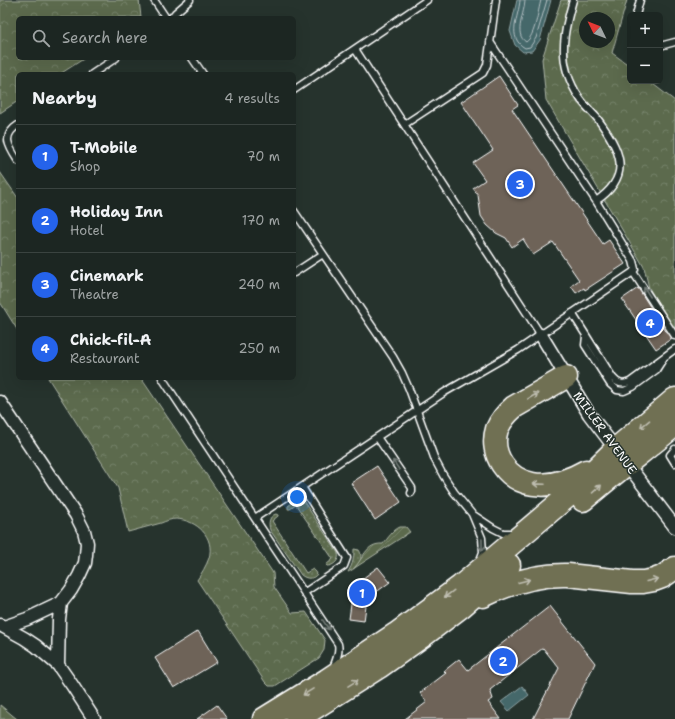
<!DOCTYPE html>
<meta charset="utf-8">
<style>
:root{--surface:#1c2622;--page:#252e2a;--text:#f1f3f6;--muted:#a0a5a5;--line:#3a4340;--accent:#2563eb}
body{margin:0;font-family:"Shantell Sans",sans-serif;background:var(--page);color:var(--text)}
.controls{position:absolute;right:12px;top:12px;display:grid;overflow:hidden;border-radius:6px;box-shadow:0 4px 16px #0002}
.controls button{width:36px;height:36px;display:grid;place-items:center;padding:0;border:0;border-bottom:1px solid var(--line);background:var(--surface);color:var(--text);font:20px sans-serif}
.compass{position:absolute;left:579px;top:12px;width:36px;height:36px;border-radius:50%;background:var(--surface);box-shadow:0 4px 16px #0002;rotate:313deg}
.you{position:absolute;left:297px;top:497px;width:14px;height:14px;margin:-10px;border:3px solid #fff;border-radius:50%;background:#1a73e8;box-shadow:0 0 0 6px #1a73e833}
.badge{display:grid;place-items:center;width:26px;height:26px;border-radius:50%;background:var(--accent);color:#fff;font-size:13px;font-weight:700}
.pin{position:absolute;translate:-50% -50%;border:2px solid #fff;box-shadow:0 1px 4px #0006}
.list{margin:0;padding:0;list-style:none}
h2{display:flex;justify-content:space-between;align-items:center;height:52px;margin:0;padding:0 16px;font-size:17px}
h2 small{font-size:13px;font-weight:400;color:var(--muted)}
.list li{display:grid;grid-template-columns:26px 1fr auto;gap:12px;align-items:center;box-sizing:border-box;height:64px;padding:0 16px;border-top:1px solid var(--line)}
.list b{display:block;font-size:15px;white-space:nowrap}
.list p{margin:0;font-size:13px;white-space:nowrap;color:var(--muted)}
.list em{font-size:13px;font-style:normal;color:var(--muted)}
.icon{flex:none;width:22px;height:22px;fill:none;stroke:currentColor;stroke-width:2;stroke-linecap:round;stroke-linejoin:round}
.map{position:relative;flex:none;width:675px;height:719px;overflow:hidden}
.search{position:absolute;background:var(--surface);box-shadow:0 4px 16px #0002;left:16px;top:16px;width:280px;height:44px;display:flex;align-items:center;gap:10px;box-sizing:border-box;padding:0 14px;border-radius:6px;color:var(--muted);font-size:15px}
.panel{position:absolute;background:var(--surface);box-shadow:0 4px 16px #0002;left:16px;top:72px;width:280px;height:308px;border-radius:6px}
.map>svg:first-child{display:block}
.grass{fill:url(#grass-dots);stroke:#adb5a6}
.forest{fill:url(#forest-crowns);stroke:#adb5a6;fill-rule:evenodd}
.garden{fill:url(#garden-furrows);stroke:#adb5a6}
.water{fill:#45676b;stroke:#8fa4a6}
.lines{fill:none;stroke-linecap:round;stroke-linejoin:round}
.shore{stroke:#b5c2c4;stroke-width:1}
.building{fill:#6e6359;stroke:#fff}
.lane-casing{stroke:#fff;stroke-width:9}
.street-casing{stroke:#fff;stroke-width:15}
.highway-casing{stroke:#fff;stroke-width:25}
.lane{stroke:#26332d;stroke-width:6}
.street{stroke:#26332d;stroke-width:12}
.highway{stroke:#706f52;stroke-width:22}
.oneway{stroke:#727a76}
.oneway2{stroke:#bfbeb1}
.labels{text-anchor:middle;stroke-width:3;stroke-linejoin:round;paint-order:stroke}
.street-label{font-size:12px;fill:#fff;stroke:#26332d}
</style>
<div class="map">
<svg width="675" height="719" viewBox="0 0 675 719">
<defs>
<pattern id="grass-dots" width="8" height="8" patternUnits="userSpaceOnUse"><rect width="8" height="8" fill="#5b6b4e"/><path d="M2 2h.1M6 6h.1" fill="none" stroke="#748169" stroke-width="1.8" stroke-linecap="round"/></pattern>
<pattern id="forest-crowns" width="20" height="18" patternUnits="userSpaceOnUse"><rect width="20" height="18" fill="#5b6b4e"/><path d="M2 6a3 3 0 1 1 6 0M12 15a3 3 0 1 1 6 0" fill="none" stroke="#748169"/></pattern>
<pattern id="garden-furrows" width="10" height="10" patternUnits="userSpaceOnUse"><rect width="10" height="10" fill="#5b6b4e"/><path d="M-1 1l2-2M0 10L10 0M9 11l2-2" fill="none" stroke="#748169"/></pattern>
</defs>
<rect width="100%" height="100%" fill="#26332d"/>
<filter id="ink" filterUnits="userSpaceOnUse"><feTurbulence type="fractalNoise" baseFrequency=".025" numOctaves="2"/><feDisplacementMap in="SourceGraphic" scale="8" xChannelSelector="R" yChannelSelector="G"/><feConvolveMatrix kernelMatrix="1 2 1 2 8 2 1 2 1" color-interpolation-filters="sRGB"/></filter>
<g filter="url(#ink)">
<!-- grass -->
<path class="grass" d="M296,500H301L304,502L338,553C340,560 334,566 327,566L326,565L333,559L296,505L290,509H288V506Z
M276,514L278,515V516L272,521L306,573L313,569L316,572L317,574C313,580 306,579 301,575L270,530C268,523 269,516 276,514Z
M354,549L359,550C365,559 356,569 348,572C353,564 354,558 354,549Z"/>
<!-- forest -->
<path class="forest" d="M0,0H139L141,17L18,18V58H85L60,74H18V101L0,113Z
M561,0H627L612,53L630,66V81H649L675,101V329L668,320L649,288L644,267L546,100L542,59ZM585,18H609V42H585Z
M0,172L18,198V331L0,302Z
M48,378H141L273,573L274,587L292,613L306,612L325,640L324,650L319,658L275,686H269L265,682L197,580C202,573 206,566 209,558C215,537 197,520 176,519C171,519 166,521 161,523C150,526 139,529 128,532L118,488Z
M0,705L17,719H0Z"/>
<!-- garden -->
<path class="garden" d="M400,527H406L410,532L353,569C364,559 365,543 383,544C388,538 393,530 400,527Z"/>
<!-- water -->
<path class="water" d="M517,0H551L540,40L532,51L523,52L515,45L510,31Z
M522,686L529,695L509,711L501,702Z"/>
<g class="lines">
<!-- shore -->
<path class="shore" d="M520,0C519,17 506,37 525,48L530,47L536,38L547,0
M525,0C525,13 513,34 526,42C535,36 538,11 541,0"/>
</g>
<!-- building -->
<path class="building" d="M499,76L518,105L512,109L603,244L609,240L625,264L585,290L584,288L576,293L571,286L579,280L553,242L533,255L523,239L512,247L506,238L496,233L487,225L481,216L478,195L473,188L485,180L473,163L493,150L461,102Z
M638,288L671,339L656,349L630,311L625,304H626L622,299Z
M377,466L401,502L375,520L351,483Z
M378,567L390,582L367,599L364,621L349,619L352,597L347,590Z
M550,606L595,663L568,719H533L559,668L543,648L490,690L493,699L488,702L501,719H405L427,702L420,693L446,673L444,671L459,659L468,670Z
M198,631L217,662L174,688L155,658Z
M217,705L227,719H197Z"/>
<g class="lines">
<defs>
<path id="lane" d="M154,0L166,18
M573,0C566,24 560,48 567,72C570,81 574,90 579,97C584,105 591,111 597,118C620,149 634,175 596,201
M636,15L640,0
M171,18L175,13L190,0
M660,46L675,42
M355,49L541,335
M192,58L203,74
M92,74L116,58
M294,90L427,0
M405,124L483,73L487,65L496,0
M18,125C1,136 9,147 18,161
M294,211L393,357L402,373L409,389L435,460L443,475L454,492L472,514L482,538L483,552L480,560
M633,272L675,336
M294,273L323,254
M572,313L613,378C618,384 623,385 630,382L675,349
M586,336L585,345L610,384L617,390L624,391L633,387L656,370L663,359
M162,378L338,644C340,652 336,660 333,668
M377,437L412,488V491L411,493
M675,449L670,455L675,463
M302,487L347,558L344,566L305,592
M472,514L493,528L503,533H515
M255,518L445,392L518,350L633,272L635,269L633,261L596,201L490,42"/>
<path id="street" d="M541,335L589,414L675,527
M0,402L76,515L84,531L87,543L86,555L85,563L79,576L71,590L61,603L59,619L58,665L72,685L94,719
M0,625L4,627L27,619L61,603
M4,627L24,638L36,646L58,665"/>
<path id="highway" d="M566,377L514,407C507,413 501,420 497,429C489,454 507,480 533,484C552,487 570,480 586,471
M583,500C613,474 645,450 675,425
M483,596C509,583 538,574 568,575L632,582H643L654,580L662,577L675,568
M264,719L327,680L396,634L461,586L498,555L568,496L616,449L675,399
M297,719L379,667L424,635L462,606L509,565"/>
</defs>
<!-- lane casing -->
<use href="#lane" class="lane-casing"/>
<!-- street casing -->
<use href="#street" class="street-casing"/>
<!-- highway casing -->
<use href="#highway" class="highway-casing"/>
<!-- lane -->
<use href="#lane" class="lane"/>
<!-- street -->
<use href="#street" class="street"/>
<!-- highway -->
<use href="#highway" class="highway"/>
</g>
<!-- one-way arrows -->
<defs><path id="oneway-shaft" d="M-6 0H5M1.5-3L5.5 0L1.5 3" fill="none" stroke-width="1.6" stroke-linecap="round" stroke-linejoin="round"/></defs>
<g class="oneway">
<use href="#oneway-shaft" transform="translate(647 292) rotate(-123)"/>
<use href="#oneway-shaft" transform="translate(396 465) rotate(-124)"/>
<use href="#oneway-shaft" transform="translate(482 545) rotate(89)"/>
<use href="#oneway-shaft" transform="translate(326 625) rotate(57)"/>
</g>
<g class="oneway2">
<use href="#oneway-shaft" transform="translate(533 396) rotate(-30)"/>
<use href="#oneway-shaft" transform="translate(645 424) rotate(140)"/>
<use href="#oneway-shaft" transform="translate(539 484) rotate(-178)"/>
<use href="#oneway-shaft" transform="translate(597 489) rotate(-41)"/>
<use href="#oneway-shaft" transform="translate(652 580) rotate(-14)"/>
<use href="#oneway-shaft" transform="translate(524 581) rotate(-15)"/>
<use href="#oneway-shaft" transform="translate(449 594) rotate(143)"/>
<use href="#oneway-shaft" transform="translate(353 683) rotate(-32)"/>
<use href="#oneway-shaft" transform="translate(308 692) rotate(148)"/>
</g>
</g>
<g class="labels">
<!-- street labels -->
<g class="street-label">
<text transform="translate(605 433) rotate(54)" y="4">MILLER AVENUE</text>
</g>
</g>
</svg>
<div class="controls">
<button>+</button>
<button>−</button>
</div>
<svg class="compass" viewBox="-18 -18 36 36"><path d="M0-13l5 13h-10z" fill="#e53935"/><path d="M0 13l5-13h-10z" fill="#a0a5a5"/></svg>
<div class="you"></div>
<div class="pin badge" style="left:362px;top:593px">1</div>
<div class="pin badge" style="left:503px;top:661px">2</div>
<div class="pin badge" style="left:520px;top:184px">3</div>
<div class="pin badge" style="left:650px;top:323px">4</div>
<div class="search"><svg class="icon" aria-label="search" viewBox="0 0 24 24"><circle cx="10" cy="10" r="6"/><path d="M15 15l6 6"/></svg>Search here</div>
<section class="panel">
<h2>Nearby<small>4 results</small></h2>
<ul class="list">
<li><span class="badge">1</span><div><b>T-Mobile</b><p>Shop</p></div><em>70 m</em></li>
<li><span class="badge">2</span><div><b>Holiday Inn</b><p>Hotel</p></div><em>170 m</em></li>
<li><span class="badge">3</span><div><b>Cinemark</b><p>Theatre</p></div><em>240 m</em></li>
<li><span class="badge">4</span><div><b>Chick-fil-A</b><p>Restaurant</p></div><em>250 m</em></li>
</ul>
</section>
</div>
